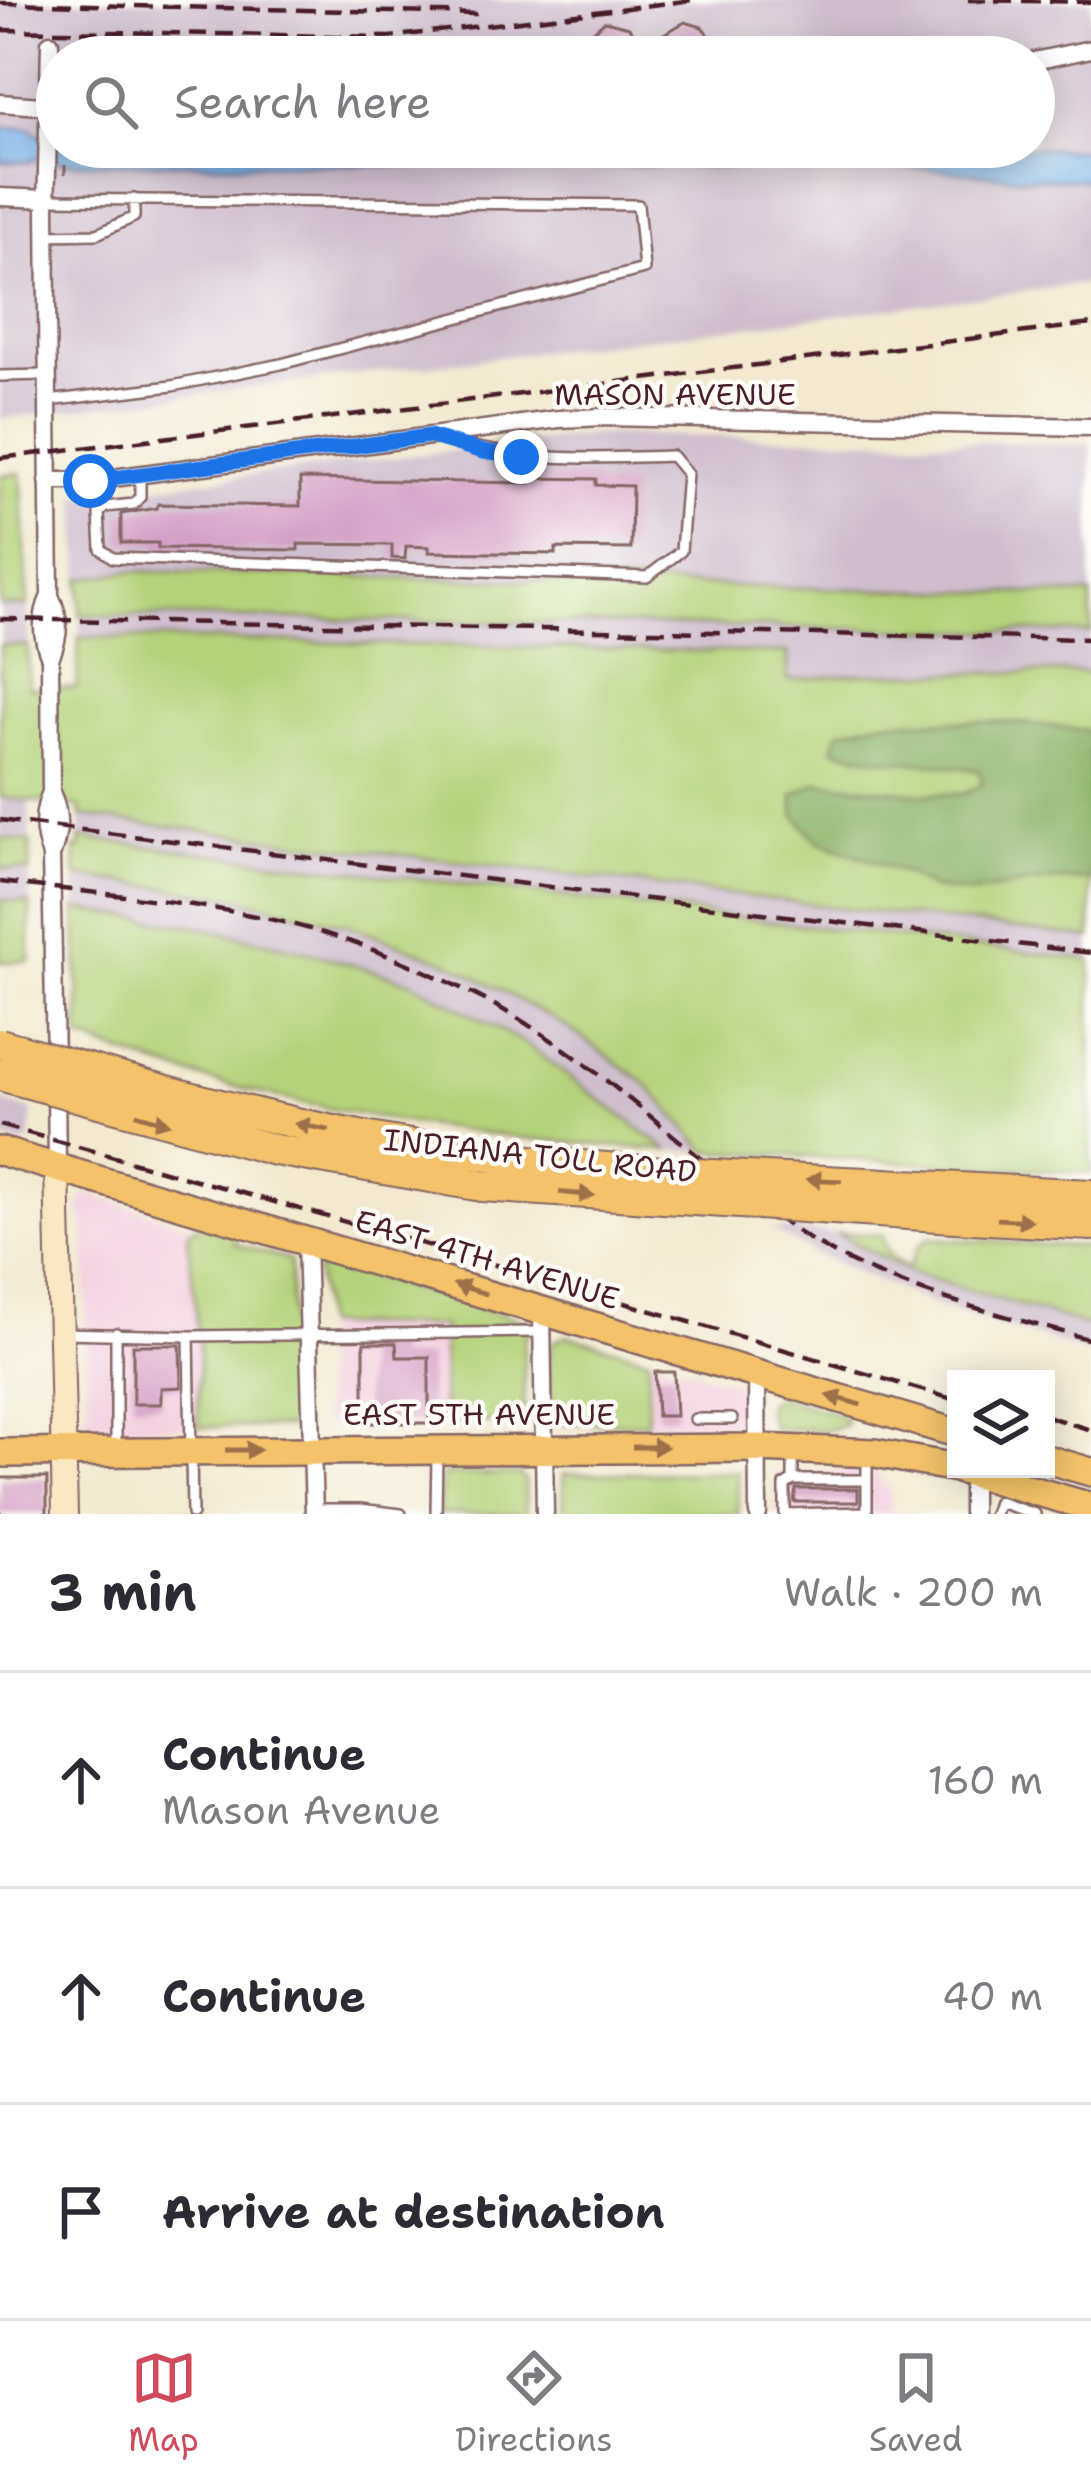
<!DOCTYPE html>
<meta charset="utf-8">
<style>
:root{--surface:#fff;--page:#f7f7f7;--text:#2b2b33;--muted:#7c7c81;--line:#e1e1e2;--accent:#d1495b}
body{margin:0;font-family:"Shantell Sans",sans-serif;background:var(--page);color:var(--text)}
.controls{position:absolute;right:36px;bottom:36px;display:grid;overflow:hidden;border-radius:0px;box-shadow:0 6px 30px #0003}
.controls button{width:108px;height:108px;display:grid;place-items:center;padding:0;border:0;border-bottom:3px solid var(--line);background:var(--surface);color:var(--text);font:60px sans-serif}
.stop{position:absolute;width:36px;height:36px;margin:-27px;border:9px solid #1a73e8;border-radius:50%;background:#fff}
.stop.end{background:#1a73e8;border-color:#fff;box-shadow:0 3px 12px #0008}
.list{margin:0;padding:0;list-style:none}
h2{display:flex;justify-content:space-between;align-items:center;height:156px;margin:0;padding:0 48px;font-size:51px}
h2 small{font-size:39px;font-weight:400;color:var(--muted)}
.list li{display:grid;grid-template-columns:78px 1fr auto;gap:36px;align-items:center;box-sizing:border-box;height:216px;padding:0 48px;border-top:3px solid var(--line)}
.list b{display:block;font-size:45px;white-space:nowrap}
.list p{margin:0;font-size:39px;white-space:nowrap;color:var(--muted)}
.list em{font-size:39px;font-style:normal;color:var(--muted)}
.icon{flex:none;width:66px;height:66px;fill:none;stroke:currentColor;stroke-width:2;stroke-linecap:round;stroke-linejoin:round}
.map{position:relative;flex:none;width:1091px;height:1514px;overflow:hidden}
.search{position:absolute;background:var(--surface);box-shadow:0 6px 30px #0003;left:36px;right:36px;top:36px;height:132px;display:flex;align-items:center;gap:30px;box-sizing:border-box;padding:0 42px;border-radius:66px;color:var(--muted);font-size:45px}
.sheet{height:804px;background:var(--surface)}
nav{display:flex;justify-content:space-around;align-items:center;box-sizing:border-box;height:168px;border-top:3px solid var(--line);background:var(--surface);font-size:33px;color:var(--muted)}
nav a{display:grid;justify-items:center;gap:6px}
nav .on{color:var(--accent)}
.map>svg:first-child{display:block}
.built{fill:#f3cfdf}
.industrial{fill:#cfbdce;fill-rule:evenodd}
.green{fill:#b3d279;stroke:#7e7852;stroke-width:3}
.forest{fill:#8eb469;stroke:#6c6a4a;stroke-width:3}
.water{fill:#77b0e7;stroke:#606889;stroke-width:3}
.building{fill:#d6a0c7}
.lines{fill:none;stroke-linecap:round;stroke-linejoin:round}
.lane-casing{stroke:#856665;stroke-width:14}
.street-casing{stroke:#856665;stroke-width:21}
.secondary-casing{stroke:#856665;stroke-width:28}
.primary-casing{stroke:#856665;stroke-width:32}
.highway-casing{stroke:#856665;stroke-width:34}
.path{stroke:#856665;stroke-width:3;stroke-dasharray:9 9;stroke-linecap:butt}
.lane{stroke:#fff;stroke-width:9}
.street{stroke:#fff;stroke-width:16}
.secondary{stroke:#fae7c3;stroke-width:24}
.primary{stroke:#f3c26a;stroke-width:27}
.highway{stroke:#f3c26a;stroke-width:30}
.rail{stroke:#4a1f2b;stroke-width:4.5;stroke-dasharray:18 9;stroke-linecap:butt}
.highway-bridge-casing{stroke:#856665;stroke-width:34;stroke-linecap:butt}
.highway-bridge{stroke:#f3c26a;stroke-width:30}
.oneway{fill:#9e704a}
.route{stroke:#1a73e8;stroke-width:15}
.labels{text-anchor:middle;stroke-width:9;stroke-linejoin:round;paint-order:stroke}
.street-label{font-size:30px;fill:#4a1f2b;stroke:#fdfcf7}
</style>
<div class="map">
<svg width="1091" height="1514" viewBox="0 0 1091 1514">
<rect width="100%" height="100%" fill="#fdfcf7"/>
<filter id="ink" filterUnits="userSpaceOnUse"><feTurbulence type="fractalNoise" baseFrequency=".00833" numOctaves="2"/><feDisplacementMap in="SourceGraphic" scale="24" xChannelSelector="R" yChannelSelector="G"/><feConvolveMatrix kernelMatrix="1 2 1 2 8 2 1 2 1" color-interpolation-filters="sRGB"/></filter>
<filter id="wash" filterUnits="userSpaceOnUse"><feTurbulence type="fractalNoise" baseFrequency=".004" numOctaves="4" result="noise"/><feDisplacementMap in="SourceGraphic" scale="48" xChannelSelector="R" yChannelSelector="G"/><feGaussianBlur stdDeviation="2.7" result="paint"/><feColorMatrix in="noise" values="0 0 0 0 0 0 0 0 0 0 0 0 0 0 0 0 0 1.4 0 .05"/><feComposite in="paint" operator="in"/></filter>
<g filter="url(#wash)">
<rect width="100%" height="100%" fill="#f2e9d0"/>
<!-- built -->
<path class="built" d="M86,1193L194,1227L188,1238L199,1341L198,1427L87,1428L85,1225L78,1209Z
M323,1325L443,1326V1423L323,1424Z
M649,1358L739,1385L746,1397L745,1424L647,1423Z
M873,1471L890,1492L892,1514H777V1472Z"/>
<!-- industrial -->
<path class="industrial" d="M0,0H1091V283L0,419ZM57,57H1034V147H57Z
M592,434L1091,444V595L131,571L80,579L77,496Z
M0,606H28V646L0,645Z
M80,615L1091,633V672L857,674L787,680V653L79,637Z
M0,797L29,801L30,842L0,838Z
M81,816L1091,938V960L80,838Z
M0,868L30,871V903L0,900Z
M76,876L239,898L351,926L453,964L564,1025L644,1083L707,1151L668,1150L524,1043L412,982L305,951L200,927L76,909Z
M0,1101L33,1111L29,1141L22,1144L0,1138Z
M771,1229L836,1233L911,1273L1091,1327V1353L936,1305L815,1254Z"/>
<!-- green -->
<path class="green" d="M21,473L28,606H0V475Z
M130,571L1091,595V633L80,615V579Z
M79,637L788,653V680L857,674L1091,672V938L81,816L80,807L0,797V645L28,646L29,688H77Z
M0,838L30,842V871L0,868Z
M80,838L1091,960V1173L707,1151L644,1082L564,1025L453,964L351,926L239,898L76,876L75,848H81Z
M0,900L30,903V961L0,962Z
M76,909L200,927L305,951L412,982L524,1043L668,1150C468,1138 268,1109 80,1038Z
M201,1224L236,1235L235,1244L290,1260L293,1427H198L199,1341L188,1238L190,1230Z
M836,1233L883,1235C883,1251 893,1262 909,1267L919,1244H924L927,1238L1091,1247V1327L911,1273Z
M325,1264L527,1321L531,1332H527L524,1341V1422L443,1423V1326L323,1325L317,1271Z
M566,1335L649,1358L647,1423H553L548,1362L553,1342Z
M778,1397L837,1413L846,1421L845,1425L825,1431L774,1428L766,1410L769,1401Z
M738,1472V1514H564L563,1474Z
M519,1474L525,1480V1514H439L442,1475Z"/>
<!-- forest -->
<path class="forest" d="M881,721C951,721 1022,719 1091,732V880H1055L970,893L933,889L907,874L818,841L794,814V795L818,782L925,794H964L982,784L979,771C928,759 883,765 833,748L839,731Z"/>
<!-- water -->
<path class="water" d="M0,127L32,128L36,134L57,132V147H1020L1091,151V180L1022,178L925,168L70,163L35,158L31,162H0Z"/>
<g id="blocks">
<!-- building -->
<path class="building" d="M605,21L629,27L637,43L635,57H586L587,37Z
M685,22L702,27L708,34L710,57H662L664,34Z
M530,478L596,479V485L632,486L631,549L556,548V554L429,552V547L406,546L405,559L392,558V545L298,544V550L158,548V543H121V514L157,508L158,504L300,506V479L530,483Z
M364,1343H396L397,1357H429V1423H364Z
M133,1345H180L181,1387L161,1388V1404H133Z
M655,1372H674L676,1416H657Z
M0,1478H47V1514H0Z
M858,1489V1502H794L796,1489Z"/>
</g>
</g>
<g filter="url(#ink)">
<use href="#blocks" fill-opacity="0" stroke="#856665" stroke-width="3"/>
<g class="lines">
<defs>
<path id="lane" d="M47,199L638,205L644,269L281,364L172,386L48,401
M46,235L97,234L134,217V199
M0,376L47,375
M140,474V497L134,504L105,507L99,513L101,549L113,558L647,577L681,551L687,474L672,456C593,459 518,462 441,439
M62,1333L189,1336L192,1514
M116,1333V1448
M189,1336L542,1332
M695,1419H732
M793,1454V1480H867
M314,1509H360
M785,1513V1485L793,1480
M361,1514L360,1509L401,1514
M436,1514L437,1454
M785,1514L867,1512V1456
M994,1514L998,1502L1035,1514"/>
<path id="street" d="M50,43L46,212L50,596C40,617 41,636 50,658L51,792C41,815 43,833 51,856L55,1062
M1034,61L1091,49
M0,103L56,107
M0,197L47,199
M48,481H90L559,419L604,417L1091,427
M50,596C61,617 60,636 50,658
M51,792C61,815 60,832 51,856
M56,1088L57,1166
M306,1240L314,1514
M542,1310L545,1514
M757,1374L758,1514
M972,1472V1514"/>
<path id="secondary" d="M57,1166L65,1514"/>
<path id="primary" d="M0,1151L956,1433
M0,1453L757,1448L875,1453L956,1468
M1046,1459L1091,1472
M958,1469L1091,1507"/>
<path id="highway" d="M941,1187L1091,1195
M938,1216L1091,1225"/>
</defs>
<!-- lane casing -->
<use href="#lane" class="lane-casing"/>
<!-- street casing -->
<use href="#street" class="street-casing"/>
<!-- secondary casing -->
<use href="#secondary" class="secondary-casing"/>
<!-- primary casing -->
<use href="#primary" class="primary-casing"/>
<!-- highway casing -->
<use href="#highway" class="highway-casing"/>
<!-- path -->
<path class="path" d="M103,57H150
M235,57C261,49 287,47 312,57
M365,57L384,52L528,51L560,57
M65,147V181"/>
<!-- lane -->
<use href="#lane" class="lane"/>
<!-- street -->
<use href="#street" class="street"/>
<!-- secondary -->
<use href="#secondary" class="secondary"/>
<!-- primary -->
<use href="#primary" class="primary"/>
<!-- highway -->
<use href="#highway" class="highway"/>
<!-- rail -->
<path class="rail" d="M968,0L1091,2
M0,3L480,14
M0,30L389,37L693,0
M0,458L1091,324
M0,619L1091,639
M0,820L1091,953
M0,882C95,893 194,901 287,923C359,941 433,972 498,1007C604,1065 694,1162 795,1230C883,1289 991,1311 1091,1340
M0,1125L410,1240L956,1400
M1046,1416L1091,1430"/>
<defs>
<path id="highway-bridge" d="M0,1044C123,1079 244,1115 370,1138C558,1173 751,1176 941,1187
M0,1075L275,1150L482,1186L938,1216"/>
</defs>
<!-- highway-bridge casing -->
<use href="#highway-bridge" class="highway-bridge-casing"/>
<!-- highway-bridge -->
<use href="#highway-bridge" class="highway-bridge"/>
</g>
<!-- one-way arrows -->
<defs><path id="oneway-solid" d="M-6-.8H1V-3.2L6.5 0L1 3.2V.8H-6Z" transform="scale(3)"/></defs>
<g class="oneway">
<use href="#oneway-solid" transform="translate(153 1119) rotate(16)"/>
<use href="#oneway-solid" transform="translate(312 1127) rotate(-169)"/>
<use href="#oneway-solid" transform="translate(824 1180) rotate(-177)"/>
<use href="#oneway-solid" transform="translate(577 1194) rotate(5)"/>
<use href="#oneway-solid" transform="translate(1015 1220) rotate(3)"/>
<use href="#oneway-solid" transform="translate(470 1289) rotate(-163)"/>
<use href="#oneway-solid" transform="translate(844 1400) rotate(-164)"/>
<use href="#oneway-solid" transform="translate(650 1447)"/>
<use href="#oneway-solid" transform="translate(243 1450)"/>
</g>
</g>
<g class="lines" filter="url(#ink)">
<!-- route -->
<path class="route" d="M90,481L430,436L483,452L521,457"/>
</g>
<g class="labels">
<!-- street labels -->
<g class="street-label">
<text x="675" y="405">MASON AVENUE</text>
<text transform="translate(540 1156) rotate(6)" y="10">INDIANA TOLL ROAD</text>
<text transform="translate(487 1260) rotate(17)" y="10">EAST 4TH AVENUE</text>
<text x="479" y="1425">EAST 5TH AVENUE</text>
</g>
</g>
</svg>
<div class="controls">
<button><svg class="icon" aria-label="layers" viewBox="0 0 24 24"><path d="M12 4l9 5-9 5-9-5zM3 14l9 5 9-5"/></svg></button>
</div>
<div class="stop" style="left:90px;top:481px"></div>
<div class="stop end" style="left:521px;top:457px"></div>
<div class="search"><svg class="icon" aria-label="search" viewBox="0 0 24 24"><circle cx="10" cy="10" r="6"/><path d="M15 15l6 6"/></svg>Search here</div>
</div>
<section class="sheet">
<h2>3 min<small>Walk · 200 m</small></h2>
<ul class="list">
<li><svg class="icon" aria-label="ahead" viewBox="0 0 24 24"><path d="M12 20V5M6 11l6-6 6 6"/></svg><div><b>Continue</b><p>Mason Avenue</p></div><em>160 m</em></li>
<li><svg class="icon" aria-label="ahead" viewBox="0 0 24 24"><path d="M12 20V5M6 11l6-6 6 6"/></svg><div><b>Continue</b></div><em>40 m</em></li>
<li><svg class="icon" aria-label="arrive" viewBox="0 0 24 24"><path d="M6 21V4h12l-3 4 3 4H6"/></svg><div><b>Arrive at destination</b></div></li>
</ul>
</section>
<nav>
<a class="on"><svg class="icon" aria-label="map" viewBox="0 0 24 24"><path d="M3 6l6-2 6 2 6-2v14l-6 2-6-2-6 2zM9 4v14M15 6v14"/></svg>Map</a>
<a><svg class="icon" aria-label="directions" viewBox="0 0 24 24"><path d="M12 3l9 9-9 9-9-9zM9 14v-3h6M13 9l2 2-2 2"/></svg>Directions</a>
<a><svg class="icon" aria-label="saved" viewBox="0 0 24 24"><path d="M7 4h10v16l-5-4-5 4z"/></svg>Saved</a>
</nav>
